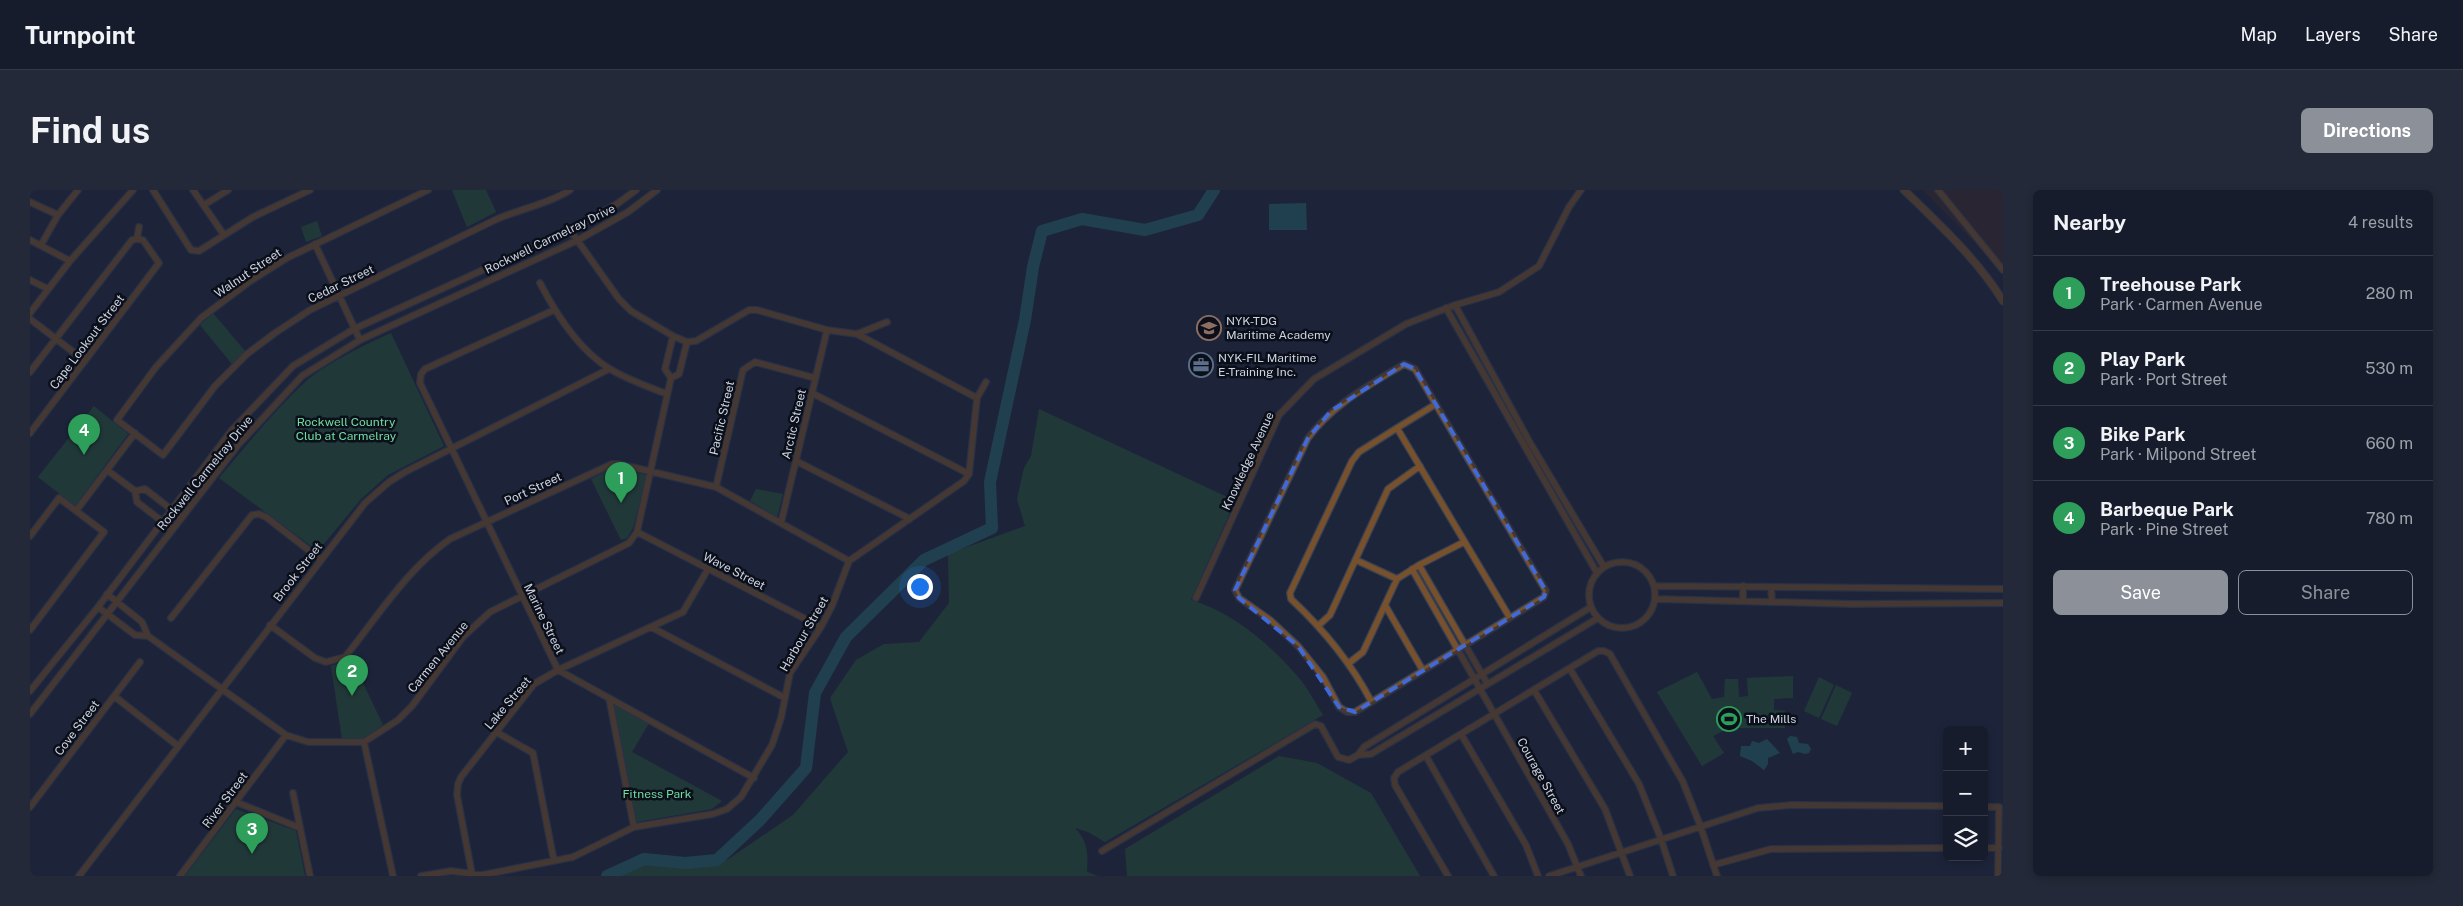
<!DOCTYPE html>
<meta charset="utf-8">
<style>
:root{--surface:#161c2c;--page:#232938;--text:#f1f3f6;--muted:#9ea1a9;--line:#353a48;--accent:#8c9099}
body{margin:0;font-family:"Public Sans",sans-serif;background:var(--page);color:var(--text)}
.controls{position:absolute;right:15px;bottom:15px;display:grid;overflow:hidden;border-radius:8px;box-shadow:0 2px 8px #0003}
.controls button{width:45px;height:45px;display:grid;place-items:center;padding:0;border:0;border-bottom:1px solid var(--line);background:var(--surface);color:var(--text);font:25px sans-serif}
.you{position:absolute;left:889px;top:396px;width:18px;height:18px;margin:-12px;border:4px solid #fff;border-radius:50%;background:#1a73e8;box-shadow:0 0 0 8px #1a73e833}
.badge{display:grid;place-items:center;width:32px;height:32px;border-radius:50%;background:var(--accent);color:#fff;font-size:16px;font-weight:700}
.pin{position:absolute;translate:-50% -41px;filter:drop-shadow(0 1px 2px #0008)}
.pin::after{content:'';position:absolute;top:26px;width:18px;height:15px;background:inherit;clip-path:polygon(0 0,100% 0,50% 100%)}
.list{margin:0;padding:0;list-style:none}
h2{display:flex;justify-content:space-between;align-items:center;height:65px;margin:0;padding:0 20px;font-size:21px}
h2 small{font-size:16px;font-weight:400;color:var(--muted)}
.list li{display:grid;grid-template-columns:32px 1fr auto;gap:15px;align-items:center;box-sizing:border-box;height:75px;padding:0 20px;border-top:1px solid var(--line)}
.list b{display:block;font-size:19px;white-space:nowrap}
.list p{margin:0;font-size:16px;white-space:nowrap;color:var(--muted)}
.list em{font-size:16px;font-style:normal;color:var(--muted)}
.actions{display:flex;gap:10px;padding:15px 20px}
.actions a{flex:1;padding:11px 0;border:1px solid var(--accent);border-radius:8px;text-align:center;font-size:18px;color:var(--accent)}
.actions .main{background:var(--accent);color:#fff}
.icon{flex:none;width:28px;height:28px;fill:none;stroke:currentColor;stroke-width:2;stroke-linecap:round;stroke-linejoin:round}
.map{position:relative;flex:none;width:1973px;height:686px;overflow:hidden;border-radius:8px}
header{display:flex;align-items:center;gap:30px;box-sizing:border-box;height:70px;padding:0 25px;background:var(--surface);border-bottom:1px solid var(--line)}
header strong{font-size:24px}
nav{display:flex;gap:28px;margin-inline-start:auto;font-size:18px}
.intro{display:flex;align-items:center;justify-content:space-between;box-sizing:border-box;height:120px;padding:0 30px}
h1{margin:0;font-size:35px}
.button{padding:12px 22px;border-radius:8px;background:var(--accent);color:#fff;font-size:18px;font-weight:700}
main{display:flex;gap:30px;padding:0 30px}
aside{flex:1;background:var(--surface);border-radius:8px;box-shadow:0 2px 8px #0003}
.map>svg:first-child{display:block}
.industrial{fill:#3b2729}
.green{fill:#265138}
.water{fill:#266368}
.lines{fill:none;stroke-linecap:round;stroke-linejoin:round}
.river{stroke:#266368;stroke-width:12}
.minor-casing{stroke:#394156;stroke-width:8}
.tertiary-casing{stroke:#394156;stroke-width:9}
.minor{stroke:#77512b;stroke-width:5.5}
.tertiary{stroke:#77512b;stroke-width:7}
.marked{fill:none;stroke:#4069da;stroke-width:4;stroke-dasharray:10 6;stroke-linejoin:round}
.labels{text-anchor:middle;stroke-width:5;stroke-linejoin:round;paint-order:stroke}
.street-label{font-size:12px;fill:#cdd3e2;stroke:#0b0f19}
.poi-label{font-size:12px;fill:#cdd3e2;stroke:#0b0f19;text-anchor:start}
.park-label{font-size:12px;fill:#71dd9f;stroke:#0b0f19}
</style>
<header>
<strong>Turnpoint</strong>
<nav><a>Map</a><a>Layers</a><a>Share</a></nav>
</header>
<div class="intro"><h1>Find us</h1><a class="button">Directions</a></div>
<main>
<div class="map">
<svg width="1973" height="686" viewBox="0 0 1973 686">
<rect width="100%" height="100%" fill="#1d253b"/>
<!-- industrial -->
<path class="industrial" d="M1893,0H1973V82L1972,80Z"/>
<!-- green -->
<path class="green" d="M422,0H456L466,22L437,37Z
M287,31L292,46L276,52L271,37Z
M183,123L215,161L202,174L170,135Z
M361,143L414,256L358,285L331,309L288,361L189,288C216,256 243,222 274,193C293,175 336,154 361,143Z
M64,216L98,244L45,316L8,287Z
M1009,219L1195,306L1204,313L1161,410C1202,422 1240,454 1268,487C1278,498 1285,513 1293,525L1075,652L1058,642L1045,638C1058,652 1058,663 1057,682L1068,686H577L614,669L655,673L697,670L763,625L818,562L800,508L826,470L854,454L889,452L919,413L918,364L995,336L987,309L994,278L1001,266Z
M582,278L617,285L603,338L597,348L591,350L561,289Z
M726,299L753,304L747,327L720,311Z
M321,468L353,535L334,548L312,549L301,476Z
M1667,482L1682,509L1694,507L1695,489H1708L1709,507L1718,506L1717,488L1763,486V508L1744,509V520L1755,521V538H1699L1683,546L1694,563L1672,576L1627,502Z
M1789,487L1804,495L1789,528L1774,521Z
M1806,495L1822,503L1807,536L1791,529Z
M581,512L619,533L602,562L692,611L682,619L607,632Z
M1249,566L1287,573L1341,603L1390,686H1097L1095,659Z
M206,619L266,641L275,686H155Z"/>
<!-- water -->
<path class="water" d="M1276,13L1277,40H1239V14Z
M1760,546L1767,547L1769,553L1778,554L1781,559L1779,563L1775,564L1768,562L1763,564L1757,549Z
M1737,549L1750,563L1738,568V574L1734,580L1722,571L1710,566L1711,556H1720L1722,551L1729,553Z"/>
<g class="lines">
<!-- river -->
<path class="river" d="M577,686L614,669L655,673L687,670L730,630L776,578L785,503L816,447L894,370L962,338L960,292L995,130L1003,77L1012,41L1052,29L1115,40L1168,25L1184,0"/>
<defs>
<path id="minor" d="M123,0L161,60L169,61L223,27L280,0
M163,0L194,45
M398,0L257,68L219,92L171,128L126,177L87,230L133,265L185,196L217,164L245,143L280,120L467,29C488,20 523,12 540,0
M1908,0L1973,80
M0,12L28,25
M174,15L198,0
M540,40L589,109L601,121L643,146L657,152L666,151L719,120H727L797,140L827,144L857,132
M107,49L109,37
M0,50L40,71
M285,54L330,150
M11,55L28,25L48,0
M0,90L18,99
M510,93C526,124 550,161 580,179C598,190 619,197 637,204
M1425,115L1499,251L1574,377
M1416,118L1567,383
M524,120L395,179L391,184L390,193L528,480L724,588
M0,123L40,71L103,0
M0,129L55,171
M827,144L947,208
M1374,174L1385,179L1516,401L1514,407L1325,522H1317L1309,517L1293,487L1268,456L1240,430L1209,408L1205,400L1278,248C1303,214 1338,196 1374,174Z
M0,182L102,50L107,49
M641,188L649,184L657,152
M782,203L939,284
M1367,238L1406,214
M0,243L129,73L113,50L107,49
M766,271L880,329
M77,280L105,301L115,299L151,327
M686,297L713,180L725,172L785,188
M105,301L107,312L142,339
M46,321L105,243
M751,333L797,140
M607,342L791,437
M0,346L29,308L74,342L0,440
M1326,370L1367,389
M1559 405a33 33 0 1 1 66 0a33 33 0 1 1-66 0Z
M1389,375L1457,493
M1382,379L1538,654L1551,686
M1624,396L1973,399
M1741,397L1742,411
M77,404L112,432L118,446
M1166,408L1249,225L1284,189L1376,134L1425,115L1469,102L1509,76L1539,17L1551,0
M1625,409L1822,414L1973,413
M1713,410V396
M1355,415L1392,479
M68,417L105,445L118,446L256,545L278,552H334L368,530L382,516L433,447L460,422L599,353L607,342L641,188L635,179L643,146
M141,428L222,325L229,324L236,327L290,369
M240,435L285,468L296,472L315,467C348,426 377,379 420,349L582,274H589L686,297L819,371
M1289,435L1300,425L1358,299L1390,276
M621,437L755,508
M1319,473L1333,462L1367,389L1389,375L1434,352
M1540,479L1609,594L1631,649L1643,686
M1504,500L1575,619L1600,686
M0,501L68,417L202,240L263,176L324,139L540,40L587,14L606,0
M84,506L148,556
M579,508L604,637
M1341,511C1320,471 1293,439 1261,409L1260,403L1322,271L1329,262L1367,238L1480,428
M0,524L208,255L272,186L330,150L548,50L598,22L627,0
M466,542L503,563L524,671
M1431,544L1496,655L1508,686
M334,552L363,686
M1328,565L1334,557L1561,417
M1396,566L1464,686
M263,603L280,686
M206,612L270,638
M0,617L110,472
M1954,617H1969L1968,686
M1954,658H1969
M1072,661L1285,534L1291,536L1308,567L1319,570L1328,565L1341,564L1568,428
M1683,675L1741,659L1917,658
M442,684L427,605L428,594L431,587L504,494L528,480L653,422L678,379
M49,686L335,313L359,292L375,282L579,179
M150,686L256,545
M391,686L421,681L452,685L543,667L604,637L683,624L697,619L711,607L742,555L751,528L760,483L791,437L802,416L819,371L934,291L939,284L947,208L956,192
M1418,686L1365,595L1364,588L1368,582L1568,461H1574L1580,464L1653,592L1670,635L1687,686
M1519,686L1728,618L1761,615L1917,616"/>
<path id="tertiary" d="M1874,0C1910,35 1947,69 1973,111"/>
</defs>
<!-- minor casing -->
<use href="#minor" class="minor-casing"/>
<!-- tertiary casing -->
<use href="#tertiary" class="tertiary-casing"/>
<!-- minor -->
<use href="#minor" class="minor"/>
<!-- tertiary -->
<use href="#tertiary" class="tertiary"/>
</g>
<!-- marked area -->
<path d="M0 0H1973V686H0ZM1374,174L1385,179L1516,401L1514,407L1325,522L1309,517L1268,456L1209,408L1205,400L1278,248L1301,221Z" fill="#1d253b" fill-opacity=".55" fill-rule="evenodd"/>
<path class="marked" d="M1374,174L1385,179L1516,401L1514,407L1325,522L1309,517L1268,456L1209,408L1205,400L1278,248L1301,221Z"/>
<!-- icons -->
<defs>
<symbol id="school-ring" viewBox="-11 -11 22 22"><circle r="9.5" fill="#0b0f19" stroke="#8d6e63" stroke-width="1.5"/><path d="M0-5L7-2L0 1L-7-2ZM-4 1L0 2.5L4 1V4Q0 6-4 4Z" fill="#8d6e63"/></symbol>
<symbol id="office-ring" viewBox="-11 -11 22 22"><circle r="9.5" fill="#0b0f19" stroke="#5c6f8a" stroke-width="1.5"/><path d="M-6-3h4V-5.5h4V-3h4V5H-6ZM-1-4.5V-3h2v-1.5ZM-6 0V1H6V0Z" fill="#5c6f8a"/></symbol>
<symbol id="stadium-ring" viewBox="-11 -11 22 22"><circle r="9.5" fill="#0b0f19" stroke="#2e9e5b" stroke-width="1.5"/><path d="M0-5a6.5 5 0 1 0 0 10a6.5 5 0 1 0 0-10ZM-3.5-1.8h7v3.6h-7Z" fill="#2e9e5b"/></symbol>
</defs>
<g fill-rule="evenodd">
<use href="#school-ring" x="1165" y="124" width="28" height="28"/>
<use href="#office-ring" x="1157" y="161" width="28" height="28"/>
<use href="#stadium-ring" x="1685" y="515" width="28" height="28"/>
</g>
<g class="labels">
<!-- street labels -->
<g class="street-label">
<text transform="translate(520 49) rotate(-26)" y="4">Rockwell Carmelray Drive</text>
<text transform="translate(218 83) rotate(-34)" y="4">Walnut Street</text>
<text transform="translate(311 94) rotate(-26)" y="4">Cedar Street</text>
<text transform="translate(57 152) rotate(-53)" y="4">Cape Lookout Street</text>
<text transform="translate(692 228) rotate(-77)" y="4">Pacific Street</text>
<text transform="translate(764 234) rotate(-77)" y="4">Arctic Street</text>
<text transform="translate(1218 271) rotate(-65)" y="4">Knowledge Avenue</text>
<text transform="translate(175 283) rotate(-51)" y="4">Rockwell Carmelray Drive</text>
<text transform="translate(503 299) rotate(-25)" y="4">Port Street</text>
<text transform="translate(704 381) rotate(27)" y="4">Wave Street</text>
<text transform="translate(268 382) rotate(-52)" y="4">Brook Street</text>
<text transform="translate(514 429) rotate(64)" y="4">Marine Street</text>
<text transform="translate(774 444) rotate(-60)" y="4">Harbour Street</text>
<text transform="translate(408 467) rotate(-51)" y="4">Carmen Avenue</text>
<text transform="translate(478 513) rotate(-50)" y="4">Lake Street</text>
<text transform="translate(47 538) rotate(-53)" y="4">Cove Street</text>
<text transform="translate(1511 586) rotate(61)" y="4">Courage Street</text>
<text transform="translate(195 610) rotate(-53)" y="4">River Street</text>
</g>
<!-- poi labels -->
<g class="poi-label">
<text x="1196" y="135">NYK-TDG<tspan x="1196" dy="14">Maritime Academy</tspan></text>
<text x="1188" y="172">NYK-FIL Maritime<tspan x="1188" dy="14">E-Training Inc.</tspan></text>
<text x="1716" y="533">The Mills</text>
</g>
<!-- park labels -->
<g class="park-label">
<text x="316" y="236">Rockwell Country<tspan x="316" dy="14">Club at Carmelray</tspan></text>
<text x="627" y="608">Fitness Park</text>
</g>
</g>
</svg>
<div class="controls">
<button>+</button>
<button>−</button>
<button><svg class="icon" aria-label="layers" viewBox="0 0 24 24"><path d="M12 4l9 5-9 5-9-5zM3 14l9 5 9-5"/></svg></button>
</div>
<div class="you"></div>
<div class="pin badge" style="left:591px;top:313px;background:#2e9e5b">1</div>
<div class="pin badge" style="left:322px;top:506px;background:#2e9e5b">2</div>
<div class="pin badge" style="left:222px;top:664px;background:#2e9e5b">3</div>
<div class="pin badge" style="left:54px;top:265px;background:#2e9e5b">4</div>
</div>
<aside>
<h2>Nearby<small>4 results</small></h2>
<ul class="list">
<li><span class="badge" style="background:#2e9e5b">1</span><div><b>Treehouse Park</b><p>Park · Carmen Avenue</p></div><em>280 m</em></li>
<li><span class="badge" style="background:#2e9e5b">2</span><div><b>Play Park</b><p>Park · Port Street</p></div><em>530 m</em></li>
<li><span class="badge" style="background:#2e9e5b">3</span><div><b>Bike Park</b><p>Park · Milpond Street</p></div><em>660 m</em></li>
<li><span class="badge" style="background:#2e9e5b">4</span><div><b>Barbeque Park</b><p>Park · Pine Street</p></div><em>780 m</em></li>
</ul>
<div class="actions"><a class="main">Save</a><a>Share</a></div>
</aside>
</main>
